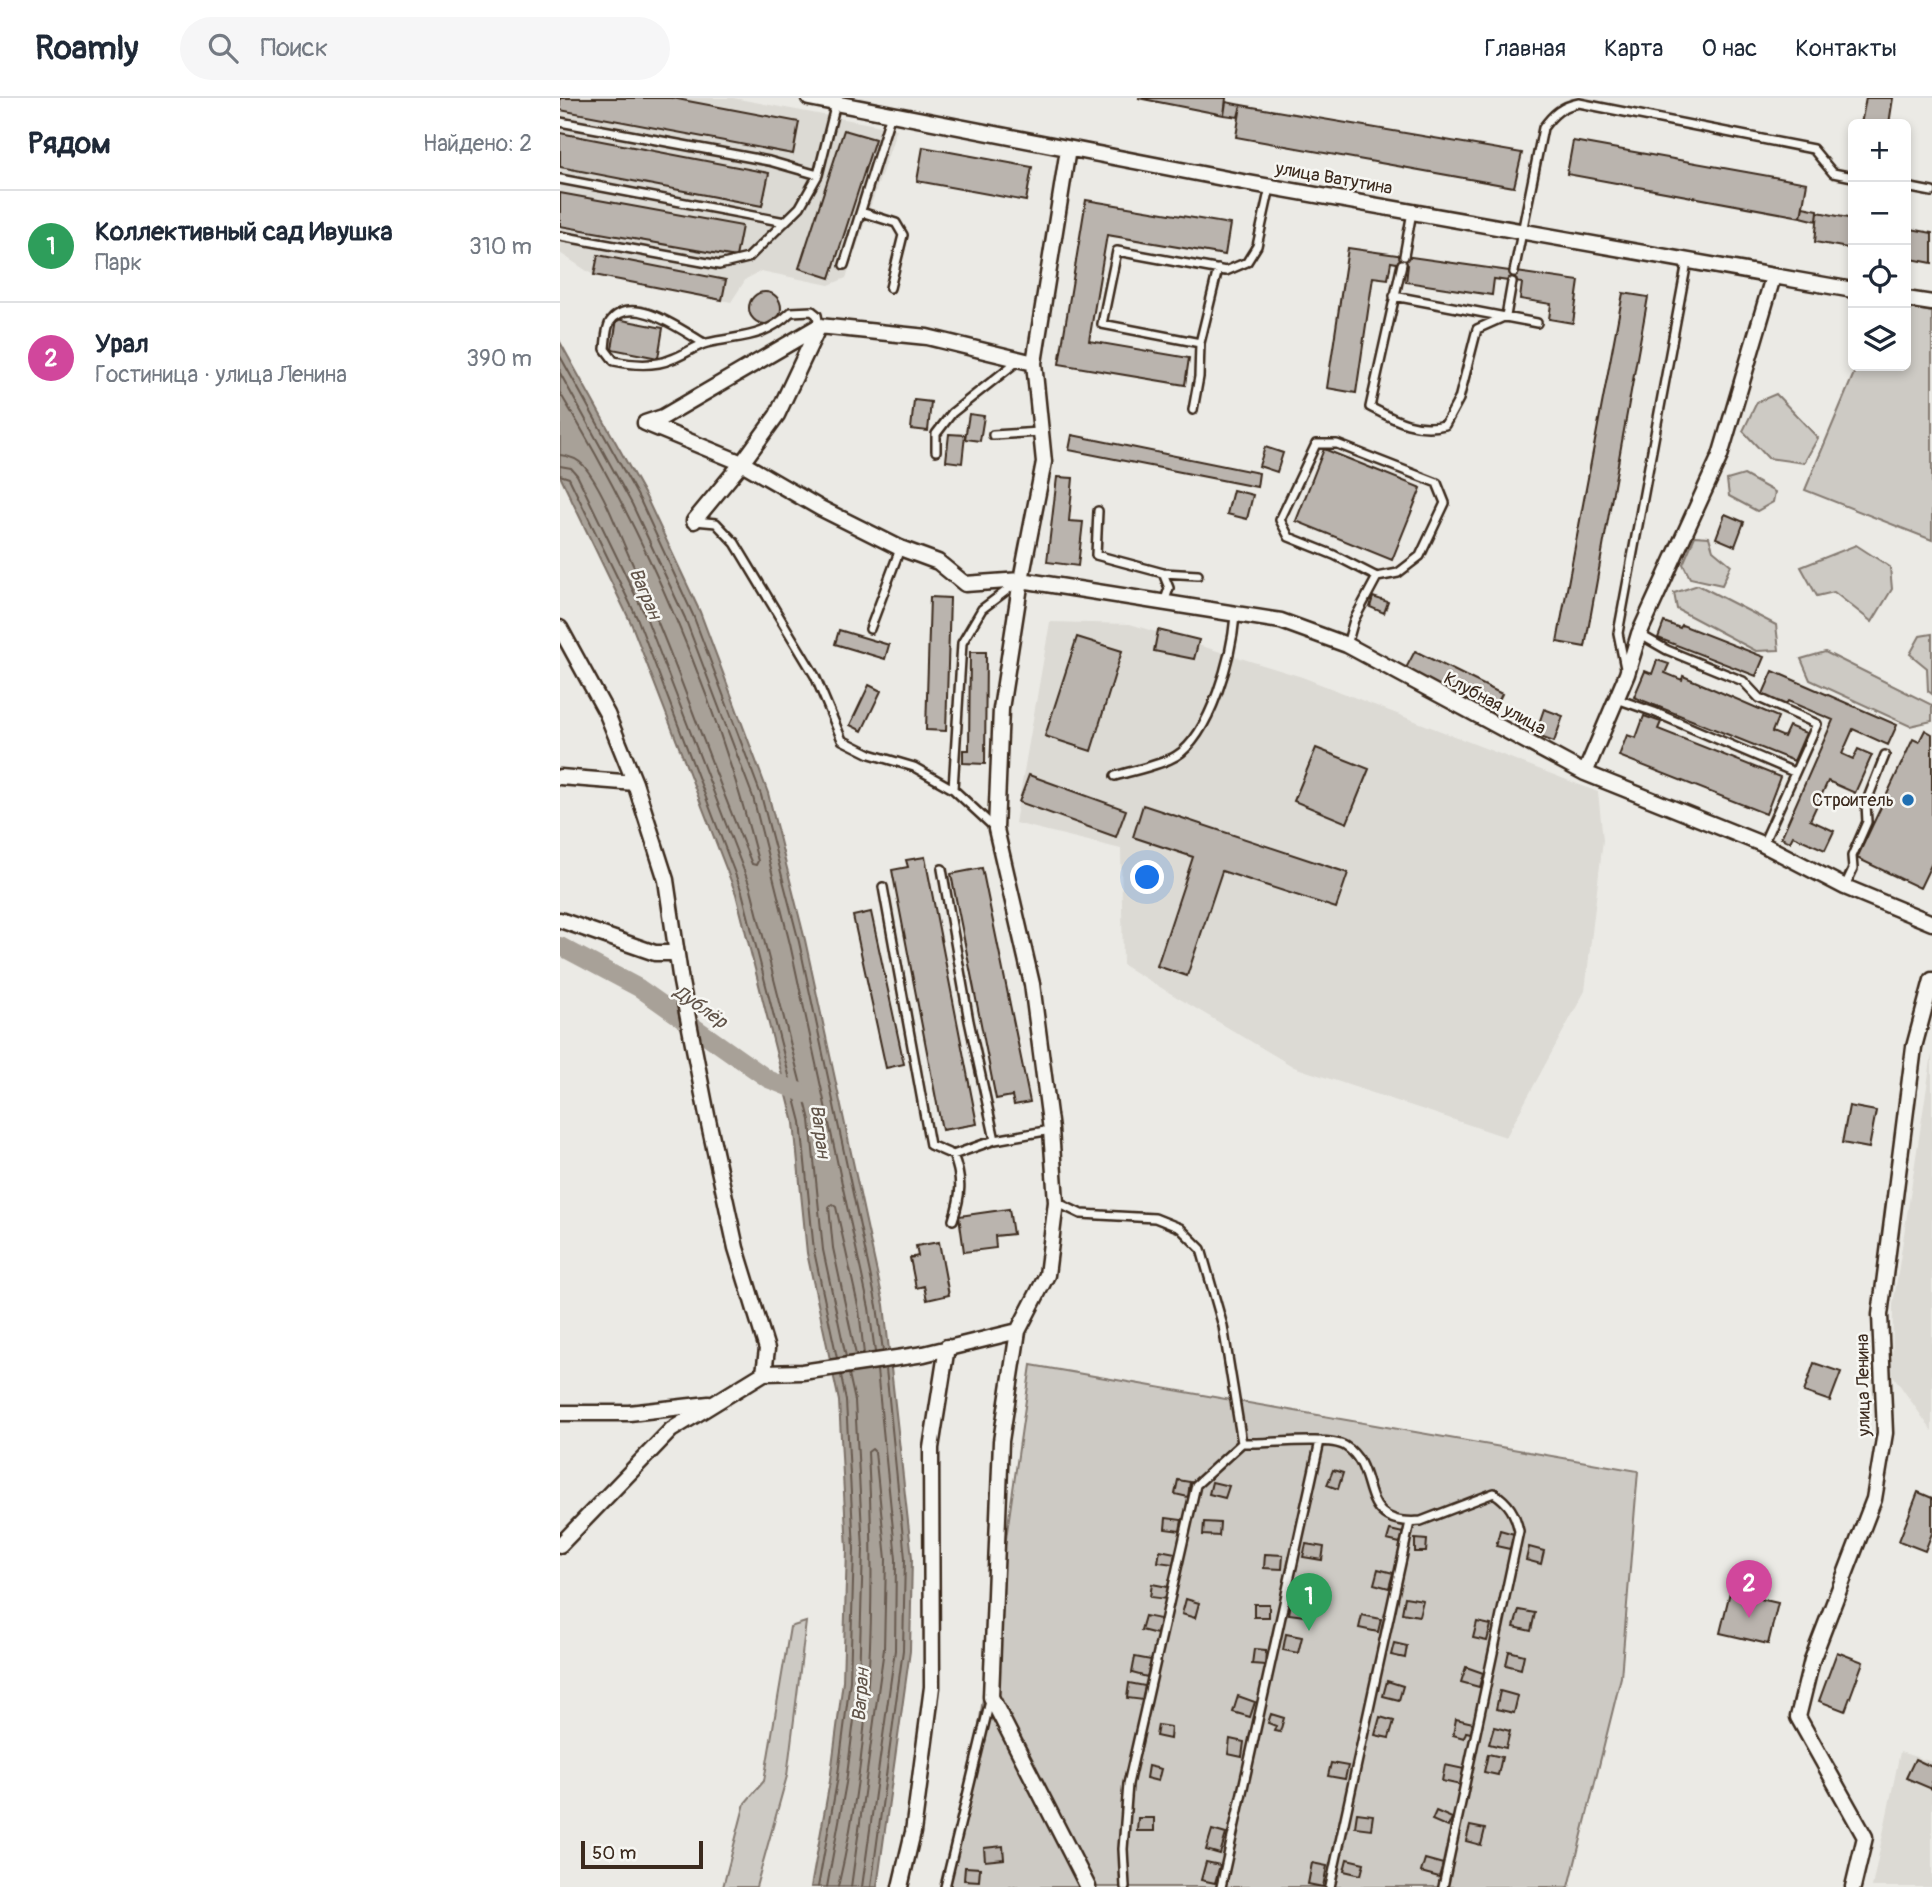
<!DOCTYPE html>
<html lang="ru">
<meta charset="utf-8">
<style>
:root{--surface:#fff;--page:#f6f6f7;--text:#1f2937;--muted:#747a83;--line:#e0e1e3;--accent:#0f766e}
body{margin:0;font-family:Pangolin,sans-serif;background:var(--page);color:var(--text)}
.controls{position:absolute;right:21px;top:21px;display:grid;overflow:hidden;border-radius:10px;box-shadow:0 4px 10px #0003}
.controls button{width:63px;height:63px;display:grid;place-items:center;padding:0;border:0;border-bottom:2px solid var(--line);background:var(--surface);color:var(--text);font:35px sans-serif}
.scale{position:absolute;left:21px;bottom:18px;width:122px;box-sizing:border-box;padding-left:7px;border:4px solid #3b2a1e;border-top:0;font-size:19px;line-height:24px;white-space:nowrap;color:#3b2a1e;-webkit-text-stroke:5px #f6f6f2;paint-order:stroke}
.you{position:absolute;left:588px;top:780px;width:24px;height:24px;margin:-18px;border:5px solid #fff;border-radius:50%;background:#1a73e8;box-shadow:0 0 0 10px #1a73e833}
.badge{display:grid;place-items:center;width:46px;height:46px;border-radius:50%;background:var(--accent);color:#fff;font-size:23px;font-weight:700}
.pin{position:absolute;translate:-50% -58px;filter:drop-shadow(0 2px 4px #0008)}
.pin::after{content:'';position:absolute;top:37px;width:24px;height:21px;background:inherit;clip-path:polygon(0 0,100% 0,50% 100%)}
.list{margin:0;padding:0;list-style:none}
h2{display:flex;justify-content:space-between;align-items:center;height:91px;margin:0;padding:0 28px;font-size:30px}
h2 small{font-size:23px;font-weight:400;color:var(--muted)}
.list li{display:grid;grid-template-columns:46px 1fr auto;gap:21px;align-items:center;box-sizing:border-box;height:112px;padding:0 28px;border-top:2px solid var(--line)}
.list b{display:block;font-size:26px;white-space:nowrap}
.list p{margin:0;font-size:23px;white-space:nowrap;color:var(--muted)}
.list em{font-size:23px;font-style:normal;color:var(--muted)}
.icon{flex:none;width:38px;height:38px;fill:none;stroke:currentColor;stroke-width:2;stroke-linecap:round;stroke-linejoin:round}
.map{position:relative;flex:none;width:1372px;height:1789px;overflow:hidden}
header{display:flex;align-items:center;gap:42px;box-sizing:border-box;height:98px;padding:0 35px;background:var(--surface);border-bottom:2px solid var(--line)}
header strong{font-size:33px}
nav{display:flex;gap:38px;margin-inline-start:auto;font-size:24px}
.search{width:490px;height:63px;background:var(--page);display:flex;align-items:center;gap:18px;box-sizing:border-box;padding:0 24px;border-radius:38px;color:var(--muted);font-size:26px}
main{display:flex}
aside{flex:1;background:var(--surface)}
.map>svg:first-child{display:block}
.built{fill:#dcdad4}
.green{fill:#cdcac4;stroke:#847a71;stroke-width:2}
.water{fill:#a8a198;stroke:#7c7167;stroke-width:2}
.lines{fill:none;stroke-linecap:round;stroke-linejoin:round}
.shore{stroke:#675a4f;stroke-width:2}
.canal{stroke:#a8a198;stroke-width:18}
.building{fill:#bab4ae;stroke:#3b2a1e;stroke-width:2}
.lane-casing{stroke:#3b2a1e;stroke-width:12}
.street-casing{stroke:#3b2a1e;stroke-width:19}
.lane{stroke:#f6f6f2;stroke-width:7}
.street{stroke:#f6f6f2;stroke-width:14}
.poi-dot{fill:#1f6fb2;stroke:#f6f6f2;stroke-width:2.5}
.labels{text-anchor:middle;stroke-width:5;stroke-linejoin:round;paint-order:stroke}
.street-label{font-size:18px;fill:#3b2a1e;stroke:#f6f6f2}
.poi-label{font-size:18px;fill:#3b2a1e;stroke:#f6f6f2;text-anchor:end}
.water-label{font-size:19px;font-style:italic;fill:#615449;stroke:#f6f6f2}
</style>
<header>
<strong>Roamly</strong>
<div class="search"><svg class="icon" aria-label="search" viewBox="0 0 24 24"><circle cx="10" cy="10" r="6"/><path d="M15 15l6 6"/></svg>Поиск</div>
<nav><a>Главная</a><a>Карта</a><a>О нас</a><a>Контакты</a></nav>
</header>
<main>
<aside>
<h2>Рядом<small>Найдено: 2</small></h2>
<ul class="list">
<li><span class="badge" style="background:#2e9e5b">1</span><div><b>Коллективный сад Ивушка</b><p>Парк</p></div><em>310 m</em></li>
<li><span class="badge" style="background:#d1479c">2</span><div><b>Урал</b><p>Гостиница · улица Ленина</p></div><em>390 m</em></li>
</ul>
</aside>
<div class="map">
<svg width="1372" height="1789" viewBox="0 0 1372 1789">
<rect width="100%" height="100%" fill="#ebeae5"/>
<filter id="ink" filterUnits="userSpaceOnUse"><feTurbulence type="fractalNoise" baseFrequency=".0143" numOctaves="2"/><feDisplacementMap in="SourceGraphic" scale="14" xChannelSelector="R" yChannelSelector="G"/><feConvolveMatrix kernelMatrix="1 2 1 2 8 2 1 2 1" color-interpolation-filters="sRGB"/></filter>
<g filter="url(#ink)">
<!-- built -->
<path class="built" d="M0,0H173L337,31L286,180L269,187L201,173L186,181L171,204L33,177L0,155Z
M490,524L570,526L742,579L1038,694L1043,742L1025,893L946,1039L734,969L563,867L561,751L455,725Z
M1372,956V1333L1332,1276L1333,1207Z
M1340,1654L1372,1664V1789H1312Z"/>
<!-- green -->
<path class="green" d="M1346,209L1372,214V442L1245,392L1297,268H1346Z
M1216,296L1258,340L1244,365L1208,360L1183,333L1197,304Z
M1184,377L1215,394L1213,404L1197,413L1169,398L1167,382Z
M1135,438L1149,439L1153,452L1171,467L1162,487L1130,480L1123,466Z
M1296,447L1330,469L1332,491L1312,524L1274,494L1257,498L1241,469Z
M1138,487L1216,527L1219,552L1196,553L1117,511L1114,495Z
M1372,536V596L1368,593L1367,570L1350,556L1360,538Z
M1265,554L1372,607V623L1350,628L1250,582L1241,561Z
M471,1267L1078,1373L1061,1579L1009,1789H382L412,1677Z
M246,1524L227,1678L196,1789H163L185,1705L204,1683L230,1529Z"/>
<!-- water -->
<path class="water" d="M0,244L86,399L140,514L208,695L245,842L324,1207L352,1460L350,1553L317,1789H251L270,1683L283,1583L287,1451L279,1303L247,1155L234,1025L176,796L71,525L0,378Z"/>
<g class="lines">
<!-- shore -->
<path class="shore" d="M0,258L80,402L133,517L201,697L239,844L317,1208L323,1253
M0,275L72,406L125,520L193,699L230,846L309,1210L315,1254
M0,295C87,438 157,601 198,763L196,767L192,766C149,664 116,559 69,458C56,429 44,393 24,368C17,360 9,358 0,357
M0,368L11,370L17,377L86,519L191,791L250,1022L263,1152L286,1259
M0,377L9,380L78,522L182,794L241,1024L254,1153L277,1260
M296,1257L273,1150L269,1109L272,1106L276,1109L299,1212L304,1256
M258,1789L277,1684L290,1583L294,1451L286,1303L281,1277
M267,1789L286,1685L299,1583L303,1451L295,1303L289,1276
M278,1789C312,1646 316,1500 308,1354L312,1351L315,1354L326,1461L324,1551L291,1789
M302,1789L335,1552L336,1461L317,1272
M311,1789L343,1552L345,1460L326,1271"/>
<!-- canal -->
<path class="canal" d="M0,848L79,890L208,981L245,996"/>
</g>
<!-- building -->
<path class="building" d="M0,0H112L239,24L233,56L0,12Z
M578,0H666L664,17Z
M1306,0H1333L1329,26H1301Z
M666,4L681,7L678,19L664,17Z
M681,7L962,55L954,89L676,39Z
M284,32L315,41L270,180L239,170Z
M0,35L209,75L202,108L0,69Z
M1013,43L1247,85L1241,119L1007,76Z
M363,49L472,69L466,103L357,83Z
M0,95L182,128L176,159L0,128Z
M526,102L670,126L665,157L547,137L529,243L629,260L625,287L499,266Z
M1243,109L1258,112L1257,123L1241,119Z
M1258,114L1293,121V151L1255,144Z
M1346,130L1372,135V165L1346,160Z
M788,150L1019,183L1013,225L989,221L991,206L960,201L962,185L934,181L932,197L846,184L848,167L831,164L828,181L813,179L796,295L767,290Z
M38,157L166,182L162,202L34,177Z
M189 210a16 16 0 1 1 32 0a16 16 0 1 1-32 0Z
M1063,195L1088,199L1025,549L997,544Z
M57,221L103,230L98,260L52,251Z
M354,302L371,304L368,333L351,331Z
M409,316L424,318L420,343L405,341Z
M389,336L405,337L402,365L386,363Z
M512,337L699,375L697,389L509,352Z
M705,349L723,355L717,374L699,368Z
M764,351L861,390L832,462L736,423Z
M497,379L513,380L509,423L523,424L518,468L487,464Z
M673,392L693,397L687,421L667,416Z
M1165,416L1184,424L1175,448L1156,440Z
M370,499L390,500L386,633L366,632Z
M813,499L828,504L824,515L810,509Z
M1104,524L1120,530L1122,527L1204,559L1196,578L1098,540Z
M279,532L329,547L325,561L275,546Z
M598,532L639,542L634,561L594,553Z
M517,539L562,553L531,653L485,638Z
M855,553L942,596L932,616L845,572Z
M410,554H426L425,666L403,665V652H409Z
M1097,562L1109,566L1105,575L1122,582L1123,578L1218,619L1212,634L1224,639L1229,628L1246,635L1234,663L1074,599L1085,573L1092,576Z
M1213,573L1337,627L1328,647L1293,631L1282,656L1293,661L1298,651L1312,657L1295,695L1268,683L1250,722L1274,733L1265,752L1233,738L1230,744L1221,740L1273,622L1228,603L1225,608L1202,598Z
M309,587L321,593L302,633L290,627Z
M984,611L1003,618L994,644L975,637Z
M1084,618L1101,624L1098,631L1220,679L1206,716L1059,658L1067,637L1076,640Z
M1365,632L1372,636V765L1360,790L1297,760L1353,641L1359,644Z
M756,650L809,671L787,725L734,703Z
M469,677L566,712L556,739L459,704Z
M583,707L788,775L776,810L662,773L627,878L597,868L633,759L573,739Z
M365,759L417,1026L382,1032L332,772L348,769L346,762Z
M422,770L470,1004L454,1007L452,998L436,1001L391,776Z
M311,814L344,966L326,970L293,818Z
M1289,1008L1316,1013L1309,1050L1282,1045Z
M449,1111L453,1136L435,1138L436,1150L404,1154L399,1118Z
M379,1144L389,1197L367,1202L364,1188L356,1190L350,1160L358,1158L356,1148Z
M1254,1265L1281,1274L1270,1303L1244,1294Z
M773,1372L783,1375L778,1391L767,1387Z
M618,1382L630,1384L628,1399L615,1396Z
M652,1384L669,1388L665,1400L649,1396Z
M1358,1394L1372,1400V1435L1365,1453L1339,1443Z
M606,1420L622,1422L620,1433L605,1431Z
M644,1424L660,1425L659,1438L643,1437Z
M830,1432L843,1435L840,1445L827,1442Z
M940,1432L954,1436L950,1451L936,1448Z
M855,1441L867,1442L866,1454H855Z
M746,1446L764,1449L762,1462L743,1459Z
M969,1449L984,1453L981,1466L966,1462Z
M600,1452L615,1455L613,1466L598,1464Z
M705,1456L723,1457L722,1471L704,1470Z
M818,1471L833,1475L829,1490L814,1486Z
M592,1486L608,1489L606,1501L590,1499Z
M1170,1494L1218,1505L1208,1546L1160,1535Z
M845,1499L863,1502L859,1518L842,1515Z
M626,1501L639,1505L635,1520L622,1516Z
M731,1504L753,1508L751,1519L729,1516Z
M694,1506H709V1519H694Z
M959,1512L975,1515L971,1533L954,1529Z
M802,1517L821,1521L818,1534L799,1530Z
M585,1518L600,1521L597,1536L581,1532Z
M917,1524L931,1527L927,1543L913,1540Z
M726,1536L742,1539L738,1555L723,1552Z
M834,1545L847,1548L845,1560L831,1557Z
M694,1551L706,1552L705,1567L692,1566Z
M949,1553L964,1557L961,1571L946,1567Z
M1277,1554L1303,1564L1285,1613L1259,1603Z
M575,1559L591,1562L587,1579L572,1575Z
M906,1569L923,1575L919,1589L901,1584Z
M827,1583L843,1588L839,1602L823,1598Z
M569,1585L585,1588L583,1602L567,1600Z
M940,1593L958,1598L954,1615L936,1611Z
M678,1598L695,1604L690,1619L673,1614Z
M711,1616L724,1620L720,1634L714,1633L716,1628L708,1625Z
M820,1619L834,1623L829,1640L815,1637Z
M896,1621L913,1625L911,1635L906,1634L904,1640L893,1637Z
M598,1627L611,1629L610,1641L596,1638Z
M934,1629L950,1633L946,1650L929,1646Z
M670,1641L684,1644L682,1659L668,1656Z
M928,1656L942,1659L938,1677L924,1674Z
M1355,1661L1372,1669V1691L1346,1680Z
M771,1665L788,1668L785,1681L768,1678Z
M885,1667L904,1671L901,1687L882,1683Z
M588,1668L601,1671L598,1683L586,1680Z
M876,1713L892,1720L888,1729L872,1722Z
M797,1715L813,1717L811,1731L795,1729Z
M578,1720H594V1733H577Z
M910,1728L925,1731L921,1747L906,1743Z
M652,1732L666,1736L660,1756L646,1752Z
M443,1748L444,1761L425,1763L424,1750Z
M787,1761L804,1765L801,1777L784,1773Z
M865,1761L883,1766L879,1779L861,1774Z
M646,1764L660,1767L655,1785L641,1782Z
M752,1765L767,1768L763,1789L748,1786Z
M405,1769L420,1770L419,1783L404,1782Z"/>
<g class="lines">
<defs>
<path id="lane" d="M0,24L209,63L258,77
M0,81L225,124
M1346,89L1372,94
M301,114L336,125L343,137L330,190
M0,138L159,167L188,160L240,109L258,77L276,5
M844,158L852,114
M842,166L810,309C835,322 856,334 885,327L899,301L917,231L946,218L952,184
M284,167L331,16
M954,174L983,30C993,16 1002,8 1019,5L1253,51L1273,75L1293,79
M834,198L977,225
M144,245C121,232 71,194 50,224C46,230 46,242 45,251L54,263C73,267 94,269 112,261C124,257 135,248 147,245C182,237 203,241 231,214L252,213L257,217L259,228
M640,245L542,226L557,153L666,173L687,164L697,148L710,89
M633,312L639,279L640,245L658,171
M433,337L480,334
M756,346H777L877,385L885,405L860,458L838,475L817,479L774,457L729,439L720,422Z
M376,353V336L392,315L459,262
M538,413L536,457L603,475L638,477
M135,423L156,425L175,445L255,578L282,642L310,656L354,669L393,691L436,731
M603,475L609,490L604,505
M310,531L340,451
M1079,536L1107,552L1183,583L1199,600L1257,626L1203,746
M787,547L794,522L817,479
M1065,570L1058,535L1127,164
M1057,601L1094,614L1234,674
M555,678C574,672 599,668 616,658C651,637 672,556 675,518
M393,691L402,545L422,511L458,484
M382,771L409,923L435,1042
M1285,788L1293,771L1292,758L1307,724L1306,705L1325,657
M323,789L370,1047L393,1057C403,1081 401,1098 393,1122
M393,1057L435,1042L491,1032
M496,1104L521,1116L595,1120L620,1130L641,1151L663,1228L682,1345
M385,1789L430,1603
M565,1789L563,1751L568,1686L636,1387L682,1345C705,1346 769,1338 785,1348C822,1371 793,1429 861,1423L934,1395C949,1405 955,1415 959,1433L883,1789
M661,1789L760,1343
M770,1789L850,1424"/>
<path id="street" d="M249,0L683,84L1293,192
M508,51L474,265L484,364L461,482L441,611L436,731L472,886L491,1032L496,1104L487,1177L458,1233L441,1343L431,1599L528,1789
M1346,201L1372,205
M85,325L182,365L260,410L340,450L378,464L405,486L461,482L721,523L787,547L1025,675L1202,746L1285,789L1372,825
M85,325L103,319L259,228L367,239L474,265
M134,423L182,365L217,317L259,228
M0,530L47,616L75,685L106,782L121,884L147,1017L176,1150L207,1251L204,1275
M1025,675L1067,576L1079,536L1160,358L1213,179
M0,679L75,685
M0,822L95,855H116
M0,1315H69L149,1306
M0,1447L111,1332L204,1275L242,1274L364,1256L458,1233
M340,1789L353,1734L372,1589L371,1350L387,1249
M1293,1789L1305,1739L1238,1619L1252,1562L1314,1401L1325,1335L1320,1217L1354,949L1372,882"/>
</defs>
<!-- lane casing -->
<use href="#lane" class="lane-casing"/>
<!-- street casing -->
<use href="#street" class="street-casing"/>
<!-- lane -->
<use href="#lane" class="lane"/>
<!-- street -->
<use href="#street" class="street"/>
</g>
</g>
<!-- markers -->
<circle class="poi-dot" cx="1348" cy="702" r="7"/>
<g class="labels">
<!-- street labels -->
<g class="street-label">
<text transform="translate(774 80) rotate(10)" y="6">улица Ватутина</text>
<text transform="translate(935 605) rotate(28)" y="6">Клубная улица</text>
<text transform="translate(1303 1287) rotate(-91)" y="6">улица Ленина</text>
</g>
<!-- poi labels -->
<g class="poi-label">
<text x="1334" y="708">Строитель</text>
</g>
<!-- water labels -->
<g class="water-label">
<text transform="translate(86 495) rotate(67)" y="7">Вагран</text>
<text transform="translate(141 908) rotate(35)" y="7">Дублёр</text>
<text transform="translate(261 1033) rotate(83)" y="7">Вагран</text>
<text transform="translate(300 1597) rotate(-86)" y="7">Вагран</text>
</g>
</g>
</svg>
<div class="controls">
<button>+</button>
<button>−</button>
<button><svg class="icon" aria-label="locate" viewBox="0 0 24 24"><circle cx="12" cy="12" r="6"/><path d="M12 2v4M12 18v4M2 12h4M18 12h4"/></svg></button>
<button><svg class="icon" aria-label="layers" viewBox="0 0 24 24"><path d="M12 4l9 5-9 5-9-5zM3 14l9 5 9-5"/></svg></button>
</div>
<div class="scale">50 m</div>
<div class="you"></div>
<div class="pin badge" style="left:749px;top:1533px;background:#2e9e5b">1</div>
<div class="pin badge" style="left:1189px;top:1520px;background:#d1479c">2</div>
</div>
</main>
